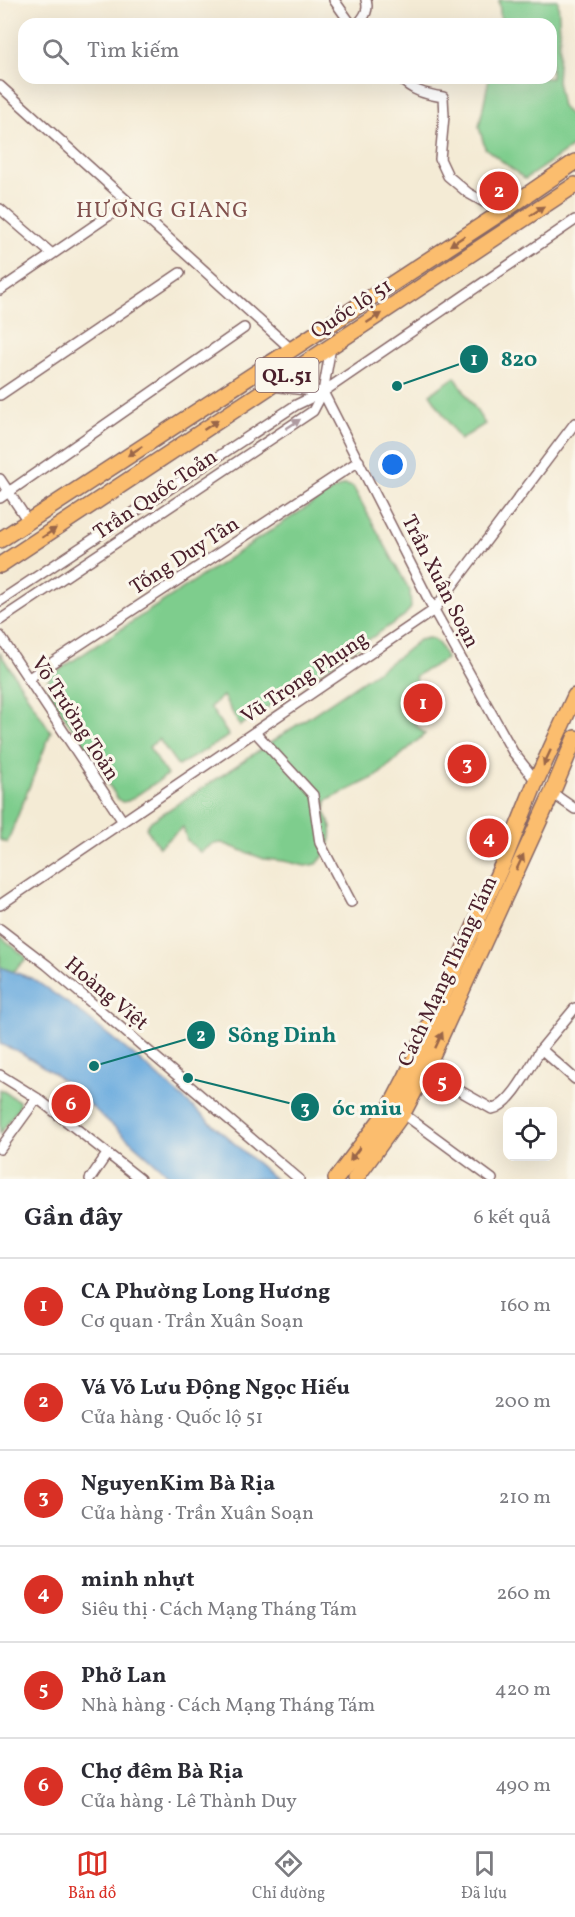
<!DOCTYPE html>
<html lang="vi">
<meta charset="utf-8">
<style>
:root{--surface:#fff;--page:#f2f2f3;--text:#2b2b33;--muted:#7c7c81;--line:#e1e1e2;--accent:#d93025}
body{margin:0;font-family:Vollkorn,serif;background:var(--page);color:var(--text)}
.controls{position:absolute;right:18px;bottom:18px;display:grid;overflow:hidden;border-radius:12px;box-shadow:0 6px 24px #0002}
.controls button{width:54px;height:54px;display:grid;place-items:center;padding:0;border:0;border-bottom:2px solid var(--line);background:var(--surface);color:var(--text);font:30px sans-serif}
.you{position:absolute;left:393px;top:465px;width:21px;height:21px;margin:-15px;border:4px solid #fff;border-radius:50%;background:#1a73e8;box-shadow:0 0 0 9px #1a73e833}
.badge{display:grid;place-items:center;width:39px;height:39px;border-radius:50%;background:var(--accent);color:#fff;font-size:20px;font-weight:700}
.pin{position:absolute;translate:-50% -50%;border:3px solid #fff;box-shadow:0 2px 6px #0006}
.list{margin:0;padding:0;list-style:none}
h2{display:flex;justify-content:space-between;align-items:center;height:78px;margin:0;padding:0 24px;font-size:26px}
h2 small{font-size:20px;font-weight:400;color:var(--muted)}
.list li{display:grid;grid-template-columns:39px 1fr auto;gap:18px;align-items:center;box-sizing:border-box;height:96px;padding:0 24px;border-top:2px solid var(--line)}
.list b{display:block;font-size:22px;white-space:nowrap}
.list p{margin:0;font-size:20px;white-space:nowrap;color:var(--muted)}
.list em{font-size:20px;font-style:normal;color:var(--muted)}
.icon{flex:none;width:33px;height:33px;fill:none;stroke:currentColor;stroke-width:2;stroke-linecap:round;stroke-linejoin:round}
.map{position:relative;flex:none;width:575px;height:1179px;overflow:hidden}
.search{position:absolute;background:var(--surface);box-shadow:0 6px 24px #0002;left:18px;right:18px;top:18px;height:66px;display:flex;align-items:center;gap:15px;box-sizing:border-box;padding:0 21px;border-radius:18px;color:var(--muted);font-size:22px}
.sheet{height:654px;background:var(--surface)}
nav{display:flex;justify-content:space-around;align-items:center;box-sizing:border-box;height:84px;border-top:2px solid var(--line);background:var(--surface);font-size:16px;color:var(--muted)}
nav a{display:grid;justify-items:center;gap:3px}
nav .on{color:var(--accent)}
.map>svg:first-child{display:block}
.green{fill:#7ecd8d;stroke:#64765c;stroke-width:1.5}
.water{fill:#6aabde;stroke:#5a6584;stroke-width:1.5}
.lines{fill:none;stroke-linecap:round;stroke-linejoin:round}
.minor-casing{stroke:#866666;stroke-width:12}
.primary-casing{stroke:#866666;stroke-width:18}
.trunk-casing{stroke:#866666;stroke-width:18}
.minor{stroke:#fff;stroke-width:9}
.primary{stroke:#fbbd6e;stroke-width:15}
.trunk{stroke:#fbbd6e;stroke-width:15}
.oneway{fill:#9a6649}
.oneway2{fill:#ae9aa0}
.labels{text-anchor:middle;stroke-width:6;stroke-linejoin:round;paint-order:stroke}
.shield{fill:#fbf7ec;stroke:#7f6065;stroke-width:1.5}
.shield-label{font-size:20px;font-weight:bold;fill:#4a1f2b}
.street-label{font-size:21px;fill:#4a1f2b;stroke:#fbf7ec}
.neighbourhood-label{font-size:22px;letter-spacing:1.5px;fill:#81504d;stroke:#fbf7ec}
.leader{fill:none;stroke:#0f766e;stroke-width:2}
.callout-dot{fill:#0f766e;stroke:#fbf7ec;stroke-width:2}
.mark-label{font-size:18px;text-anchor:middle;font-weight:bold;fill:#fff}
.callout-label{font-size:22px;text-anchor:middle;font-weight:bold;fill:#0f766e;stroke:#fbf7ec;stroke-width:6;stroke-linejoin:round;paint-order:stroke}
</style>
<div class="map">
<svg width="575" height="1179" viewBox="0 0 575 1179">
<rect width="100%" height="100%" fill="#fbf7ec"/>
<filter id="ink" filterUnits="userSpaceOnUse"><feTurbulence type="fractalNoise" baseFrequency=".0167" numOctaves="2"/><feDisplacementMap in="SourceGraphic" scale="12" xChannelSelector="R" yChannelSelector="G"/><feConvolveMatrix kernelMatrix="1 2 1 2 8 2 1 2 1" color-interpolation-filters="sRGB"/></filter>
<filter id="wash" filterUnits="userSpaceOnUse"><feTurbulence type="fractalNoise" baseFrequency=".008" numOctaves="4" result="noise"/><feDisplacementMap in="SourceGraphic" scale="24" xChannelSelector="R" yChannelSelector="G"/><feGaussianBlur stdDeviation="1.35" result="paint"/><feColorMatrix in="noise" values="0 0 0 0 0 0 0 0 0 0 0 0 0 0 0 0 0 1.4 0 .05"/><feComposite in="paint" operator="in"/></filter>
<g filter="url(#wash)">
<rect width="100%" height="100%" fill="#f4ebd5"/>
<!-- green -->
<path class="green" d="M499,0H558L560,34L557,81L562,107L575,120V145L525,179L485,148L479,127L489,78H551V24H501Z
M455,377L485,424L460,440L430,394Z
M345,485L353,487L410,591L411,608L404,616L240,726L223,696L210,707L229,736L178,766L159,739L149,747L167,775L128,801L122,802L118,799L50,694C46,686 46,682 51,675L331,491Z
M428,638C440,640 442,650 446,659L415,676L418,686L398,707L425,734L377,776L326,801L325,813C337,830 331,849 317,864L305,866L284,861L264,859L222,843L213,844L200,852L187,840L183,827L159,847L146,828L151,821L218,778L401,655L419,640Z
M0,653L51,732L7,843L0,840Z
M0,936L27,958L13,972L0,967Z
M0,1089L19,1101V1107L0,1134Z"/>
<!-- water -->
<path class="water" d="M0,967L33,979L76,1009L137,1058L275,1179H173L55,1074L20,1052L0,1044Z"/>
</g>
<g filter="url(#ink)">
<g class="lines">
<defs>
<path id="minor" d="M334,0L351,24
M358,24C365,16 369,10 366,0
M400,78C412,91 425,94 443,97L444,116L440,159L448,176L468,193L502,212
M0,86L291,349
M0,209L52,254
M0,290L114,212
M331,347L323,392L434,610L513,752L536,781
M272,386L323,392
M0,395L180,273
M0,479L28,521
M0,498L244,328
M0,601L296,405L323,392L575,220
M0,620L313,411L323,392
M0,636L122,820
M29,678L359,461
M255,732L313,795L320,843L351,902
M552,793L575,809
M0,905L434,610L575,423
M0,929L47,965L299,1179
M575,1008L541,1049L575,1079
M425,1071L492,1109C511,1106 531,1065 541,1049
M0,1075L37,1098L140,1179
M401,1112L492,1179
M0,1149L37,1098
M90,1179L107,1154"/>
<path id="primary" d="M336,1179L391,1106L406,1077L503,863L536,781L575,696
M355,1179L403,1113L425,1071L552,793L575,738"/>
<path id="trunk" d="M0,540L502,212L575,162
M0,565L575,185"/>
</defs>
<!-- minor casing -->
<use href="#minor" class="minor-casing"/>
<!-- primary casing -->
<use href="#primary" class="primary-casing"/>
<!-- trunk casing -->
<use href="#trunk" class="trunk-casing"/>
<!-- minor -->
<use href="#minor" class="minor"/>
<!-- primary -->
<use href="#primary" class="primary"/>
<!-- trunk -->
<use href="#trunk" class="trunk"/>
</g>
<!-- one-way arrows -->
<defs><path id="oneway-solid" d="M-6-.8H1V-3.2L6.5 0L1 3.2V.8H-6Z" transform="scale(1.5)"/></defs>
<g class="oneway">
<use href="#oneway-solid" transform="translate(537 211) rotate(-34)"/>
<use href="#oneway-solid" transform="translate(457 241) rotate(147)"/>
<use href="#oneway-solid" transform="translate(374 318) rotate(-33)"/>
<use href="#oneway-solid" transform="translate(211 425) rotate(-34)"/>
<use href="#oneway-solid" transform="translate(135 451) rotate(147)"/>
<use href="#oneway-solid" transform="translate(49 533) rotate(-34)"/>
<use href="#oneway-solid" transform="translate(547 758) rotate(115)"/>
<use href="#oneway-solid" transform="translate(520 862) rotate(-65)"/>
<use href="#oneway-solid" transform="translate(439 1040) rotate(-65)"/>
<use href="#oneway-solid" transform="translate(355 1154) rotate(127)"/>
</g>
<use class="oneway2" href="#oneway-solid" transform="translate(293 424) rotate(-33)"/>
</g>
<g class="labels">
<!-- shield labels -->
<rect class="shield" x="255.5" y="358" width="63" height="34" rx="4.5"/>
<g class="shield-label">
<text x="287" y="382">QL.51</text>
</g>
<!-- street labels -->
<g class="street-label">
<text transform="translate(351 308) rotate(-33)" y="7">Quốc lộ 51</text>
<text transform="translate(155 494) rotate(-34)" y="7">Trần Quốc Toản</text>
<text transform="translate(184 555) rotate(-33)" y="7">Tống Duy Tân</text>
<text transform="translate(441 581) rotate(63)" y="7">Trần Xuân Soạn</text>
<text transform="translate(304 677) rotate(-34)" y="7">Vũ Trọng Phụng</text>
<text transform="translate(76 718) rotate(57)" y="7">Võ Trường Toản</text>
<text transform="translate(447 971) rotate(-65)" y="7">Cách Mạng Tháng Tám</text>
<text transform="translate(107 993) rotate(40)" y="7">Hoàng Việt</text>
</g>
<!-- neighbourhood labels -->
<g class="neighbourhood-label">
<text x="163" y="217">HƯƠNG GIANG</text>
</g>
</g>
<!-- callouts -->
<path class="leader" d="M397 386L474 359M94 1066L201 1035M188 1078L305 1107"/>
<g class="callout-dot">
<circle cx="397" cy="386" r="6"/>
<circle cx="94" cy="1066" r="6"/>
<circle cx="188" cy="1078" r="6"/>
<circle cx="474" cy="359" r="15"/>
<circle cx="201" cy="1035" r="15"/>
<circle cx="305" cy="1107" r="15"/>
</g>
<g class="mark-label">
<text x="474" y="365">1</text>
<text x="201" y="1041">2</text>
<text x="305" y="1114">3</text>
</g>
<g class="callout-label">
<text x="519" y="366">820</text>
<text x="282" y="1042">Sông Dinh</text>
<text x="367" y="1115">óc miu</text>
</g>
</svg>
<div class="controls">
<button><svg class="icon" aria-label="locate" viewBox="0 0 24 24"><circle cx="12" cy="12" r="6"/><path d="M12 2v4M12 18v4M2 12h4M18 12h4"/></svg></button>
</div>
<div class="you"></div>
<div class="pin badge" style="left:423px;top:703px">1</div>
<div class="pin badge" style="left:499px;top:191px">2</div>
<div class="pin badge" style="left:467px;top:764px">3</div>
<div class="pin badge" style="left:489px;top:838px">4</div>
<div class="pin badge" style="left:442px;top:1082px">5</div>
<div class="pin badge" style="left:71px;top:1104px">6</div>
<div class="search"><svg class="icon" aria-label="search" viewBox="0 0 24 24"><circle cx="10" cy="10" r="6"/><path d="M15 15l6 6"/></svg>Tìm kiếm</div>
</div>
<section class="sheet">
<h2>Gần đây<small>6 kết quả</small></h2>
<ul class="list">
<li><span class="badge">1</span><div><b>CA Phường Long Hương</b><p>Cơ quan · Trần Xuân Soạn</p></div><em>160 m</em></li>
<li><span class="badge">2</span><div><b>Vá Vỏ Lưu Động Ngọc Hiếu</b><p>Cửa hàng · Quốc lộ 51</p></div><em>200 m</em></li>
<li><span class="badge">3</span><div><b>NguyenKim Bà Rịa</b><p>Cửa hàng · Trần Xuân Soạn</p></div><em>210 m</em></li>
<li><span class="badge">4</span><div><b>minh nhựt</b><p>Siêu thị · Cách Mạng Tháng Tám</p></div><em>260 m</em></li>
<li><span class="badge">5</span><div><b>Phở Lan</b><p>Nhà hàng · Cách Mạng Tháng Tám</p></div><em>420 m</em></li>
<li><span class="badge">6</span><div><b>Chợ đêm Bà Rịa</b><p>Cửa hàng · Lê Thành Duy</p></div><em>490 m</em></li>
</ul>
</section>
<nav>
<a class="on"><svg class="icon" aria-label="map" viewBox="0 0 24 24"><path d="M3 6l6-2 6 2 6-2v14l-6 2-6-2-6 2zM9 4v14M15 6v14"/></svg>Bản đồ</a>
<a><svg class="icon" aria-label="directions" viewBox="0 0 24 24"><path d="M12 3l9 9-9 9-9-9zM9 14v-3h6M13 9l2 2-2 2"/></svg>Chỉ đường</a>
<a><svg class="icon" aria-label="saved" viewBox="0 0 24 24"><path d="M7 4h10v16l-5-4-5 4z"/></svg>Đã lưu</a>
</nav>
